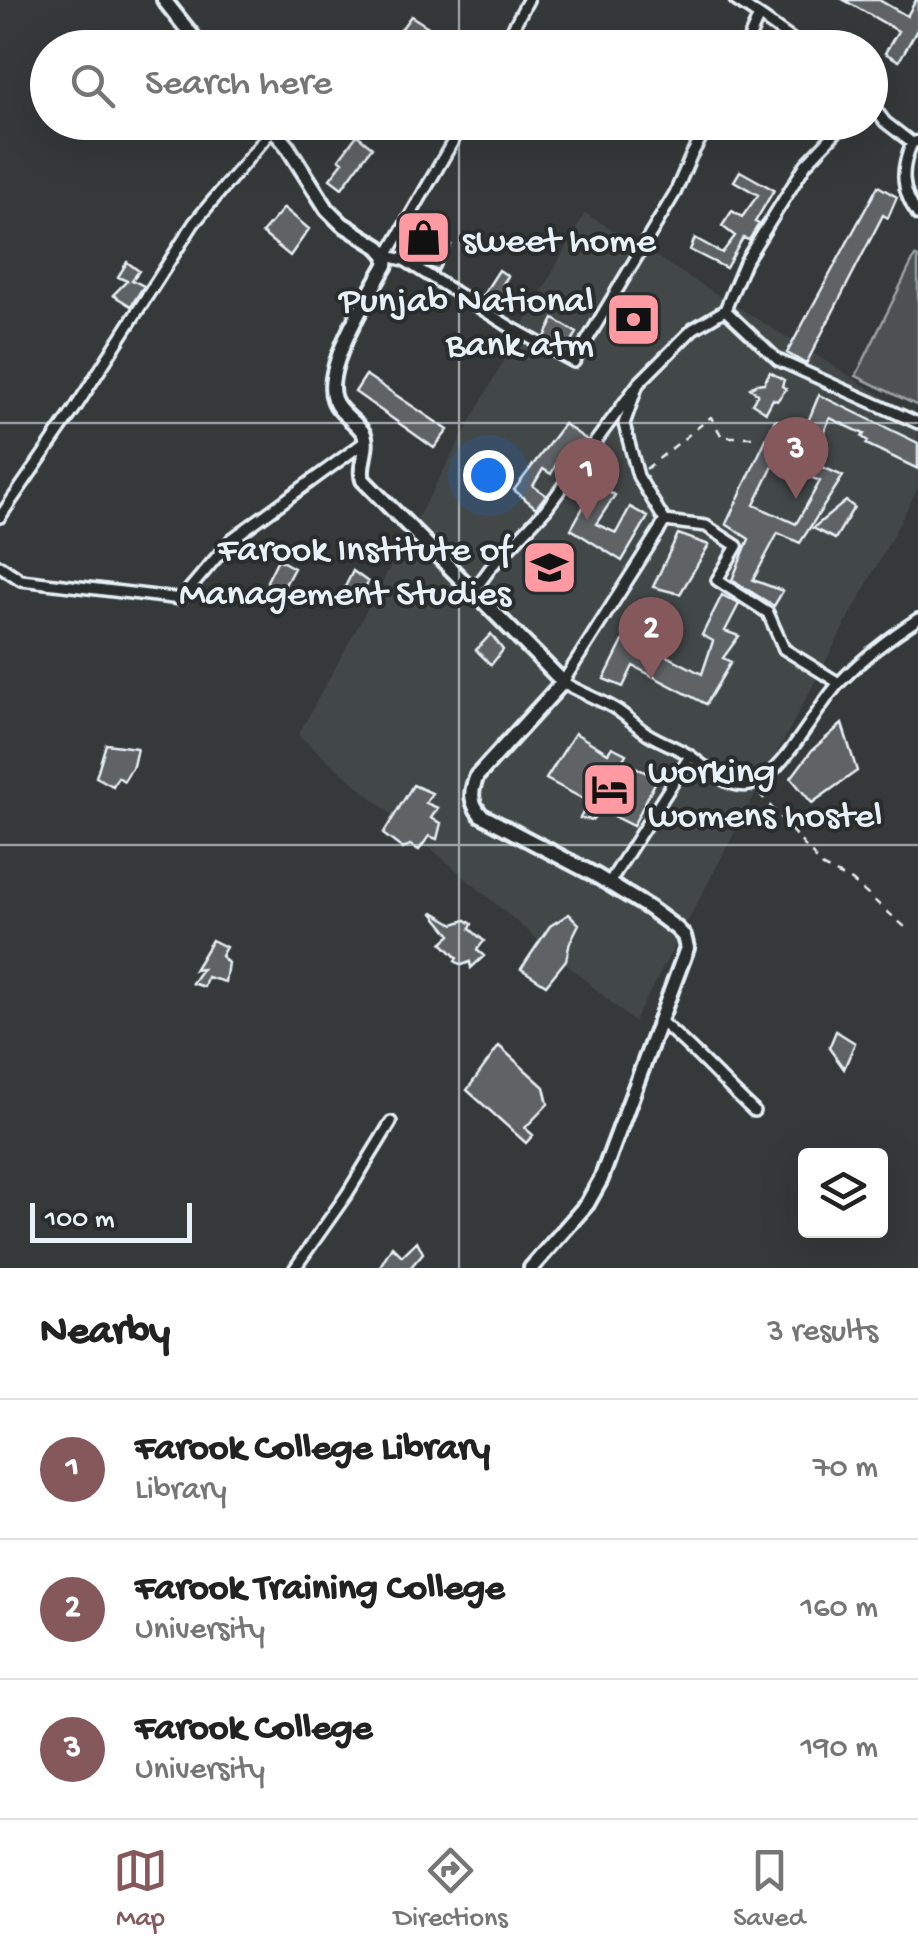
<!DOCTYPE html>
<style>
:root{--surface:#fff;--page:#f2f2f2;--text:#222;--muted:#767676;--line:#e0e0e0;--accent:#85585c}
body{margin:0;font-family:"Gochi Hand",sans-serif;background:var(--page);color:var(--text)}
.controls{position:absolute;right:30px;bottom:30px;display:grid;overflow:hidden;border-radius:10px;box-shadow:0 10px 40px #0002}
.controls button{width:90px;height:90px;display:grid;place-items:center;padding:0;border:0;border-bottom:2px solid var(--line);background:var(--surface);color:var(--text);font:50px sans-serif}
.scale{position:absolute;left:30px;bottom:25px;width:162px;box-sizing:border-box;padding-left:10px;border:5px solid #e8f1f8;border-top:0;font-size:28px;line-height:35px;white-space:nowrap;color:#e8f1f8;-webkit-text-stroke:8px #2a2d2e;paint-order:stroke}
.you{position:absolute;left:488px;top:475px;width:35px;height:35px;margin:-25px;border:8px solid #fff;border-radius:50%;background:#1a73e8;box-shadow:0 0 0 15px #1a73e833}
.badge{display:grid;place-items:center;width:65px;height:65px;border-radius:50%;background:var(--accent);color:#fff;font-size:32px;font-weight:700}
.pin{position:absolute;translate:-50% -82px;filter:drop-shadow(0 2px 5px #0008)}
.pin::after{content:'';position:absolute;top:52px;width:35px;height:30px;background:inherit;clip-path:polygon(0 0,100% 0,50% 100%)}
.list{margin:0;padding:0;list-style:none}
h2{display:flex;justify-content:space-between;align-items:center;height:130px;margin:0;padding:0 40px;font-size:42px}
h2 small{font-size:32px;font-weight:400;color:var(--muted)}
.list li{display:grid;grid-template-columns:65px 1fr auto;gap:30px;align-items:center;box-sizing:border-box;height:140px;padding:0 40px;border-top:2px solid var(--line)}
.list b{display:block;font-size:38px;white-space:nowrap}
.list p{margin:0;font-size:32px;white-space:nowrap;color:var(--muted)}
.list em{font-size:32px;font-style:normal;color:var(--muted)}
.icon{flex:none;width:55px;height:55px;fill:none;stroke:currentColor;stroke-width:2;stroke-linecap:round;stroke-linejoin:round}
.map{position:relative;flex:none;width:918px;height:1268px;overflow:hidden}
.search{position:absolute;background:var(--surface);box-shadow:0 10px 40px #0002;left:30px;right:30px;top:30px;height:110px;display:flex;align-items:center;gap:25px;box-sizing:border-box;padding:0 35px;border-radius:55px;color:var(--muted);font-size:38px}
.sheet{height:550px;background:var(--surface)}
nav{display:flex;justify-content:space-around;align-items:center;box-sizing:border-box;height:140px;border-top:2px solid var(--line);background:var(--surface);font-size:28px;color:var(--muted)}
nav a{display:grid;justify-items:center;gap:5px}
nav .on{color:var(--accent)}
.map>svg:first-child{display:block}
.built{fill:#424647}
.green{fill:#4d5152;stroke:#9aa1a5;stroke-width:2.5}
.building{fill:#5f6365;stroke:#e8f1f8;stroke-width:2.5;fill-rule:evenodd}
.lines{fill:none;stroke-linecap:round;stroke-linejoin:round}
.street-casing{stroke:#e8f1f8;stroke-width:16}
.secondary-casing{stroke:#e8f1f8;stroke-width:20}
.path{stroke:#e8f1f8;stroke-width:2.5;stroke-dasharray:8 8;stroke-linecap:butt}
.street{stroke:#2a2d2e;stroke-width:9}
.secondary{stroke:#2a2d2e;stroke-width:12}
.grid{fill:none;stroke:#e8f1f8;stroke-width:2.5;stroke-opacity:0.55}
.labels{text-anchor:middle;stroke-width:8;stroke-linejoin:round;paint-order:stroke}
.poi-label{font-size:38px;fill:#e8f1f8;stroke:#2a2d2e;text-anchor:start}
</style>
<div class="map">
<svg width="918" height="1268" viewBox="0 0 918 1268">
<rect width="100%" height="100%" fill="#35393a"/>
<filter id="ink" filterUnits="userSpaceOnUse"><feTurbulence type="fractalNoise" baseFrequency=".01" numOctaves="2"/><feDisplacementMap in="SourceGraphic" scale="20" xChannelSelector="R" yChannelSelector="G"/><feConvolveMatrix kernelMatrix="1 2 1 2 8 2 1 2 1" color-interpolation-filters="sRGB"/></filter>
<g filter="url(#ink)">
<!-- built -->
<path class="built" d="M585,213L918,418V488L634,1022L298,735Z"/>
<!-- green -->
<path class="green" d="M915,256L918,258V406L856,376Z"/>
<!-- building -->
<path class="building" d="M844,0H879L907,16L916,0H918V28L899,61L885,53L898,31Z
M411,16L444,37L439,48H410L409,45L396,36Z
M357,135L372,147L342,188L330,179L343,162L339,159Z
M740,171L774,190L755,222L759,224L749,240L743,238L726,268L690,250L695,238L722,253L735,236L722,226L732,211L742,217L758,195L734,181Z
M878,186L897,197L888,218L883,215L806,364L787,353Z
M284,208L309,229L290,256L262,233Z
M432,239L451,245L438,271L426,265Z
M127,262L139,271L132,280L144,286L131,306L113,295L127,281L118,277Z
M499,270L508,276L503,284L512,295L503,308L483,295Z
M554,319L577,333L567,349L545,337Z
M770,372L784,380L782,386L786,389L777,401L773,399L766,412L752,403L758,394L750,388L756,384L764,383Z
M366,375L448,430L434,448L355,392Z
M819,395L918,443V469L866,444L868,441L862,437L864,434L830,418L811,462L843,476L800,543L778,533L753,580L783,591L774,606L732,580L749,539L726,524L775,420L807,424ZM775,462L820,481L796,524L754,505Z
M564,424L587,440L575,456L566,446L551,474L543,469L533,486L546,495L536,508L514,490Z
M595,486L615,495L596,524L616,533L630,507L648,517L622,561L571,529Z
M846,501L854,507L835,539L813,528Z
M678,534L709,545L680,594L653,587Z
M278,559L294,568L279,596L270,590L267,581Z
M353,571L368,582L360,603L343,591Z
M722,595L739,604L725,631L739,636L723,658L731,662L706,704L633,666L623,687L604,679L637,613L656,619L644,644L702,674L713,641L702,635Z
M491,634L503,650L491,665L476,650Z
M842,724L857,771L812,803L791,778L812,750Z
M575,733L608,753L612,747L626,754L623,760L657,779L633,826L601,810L592,820L580,818L589,802L546,779Z
M106,744L137,748L133,766L124,781L118,777L113,786L96,777Z
M413,785L432,793L426,803L438,808L431,818L441,823L437,839L429,836L419,850L410,845L403,849L383,834Z
M434,912L454,924L466,920L472,924L470,929L484,941L477,950L484,956L471,968L470,962L462,965L455,961L457,958L442,943L451,935L433,913Z
M569,914L579,924L570,942L566,960L546,985L521,969L550,926Z
M212,940L226,947L221,956L228,963L225,982L207,977L204,987L192,983L202,969L194,970Z
M836,1031L855,1043L844,1069L829,1048Z
M499,1046L544,1087L548,1104L525,1128L533,1135L526,1143L467,1090Z
M417,1241L423,1253L410,1268H379L392,1246L402,1256Z"/>
<g class="lines">
<defs>
<path id="street" d="M735,0L759,16L745,48
M759,16L804,48
M502,48L528,0
M870,102L885,122L912,143L918,141
M464,122L387,256L404,260L512,328L574,362L675,193L691,156L710,122
M912,143C900,170 901,191 918,215
M725,310L778,360L918,423
M638,384L624,424L638,476L665,521L563,682C580,693 600,699 617,710C628,717 637,727 648,734C661,742 676,747 689,755C705,766 728,790 750,785C782,777 817,706 840,682C863,658 890,637 918,619
M0,517L74,410L194,223L273,129
M665,521L706,526L737,546L717,580L768,613L784,649L839,683
M0,566L21,580L181,599L232,539L366,441
M473,592L492,566L546,509L638,384L693,329L725,310L745,262L806,164L846,122
M609,883L690,756
M661,1022C694,1049 722,1082 754,1111
M295,1268L347,1194L391,1122"/>
<path id="secondary" d="M164,0L202,48
M267,122L287,146L327,209L342,224L379,247L387,256L386,265C370,293 322,368 334,399C339,414 357,421 364,434C370,448 358,465 363,480L563,682L477,776C470,792 470,802 481,815L595,875L649,908L676,928L684,936L687,948L601,1179L587,1204L531,1268"/>
</defs>
<!-- street casing -->
<use href="#street" class="street-casing"/>
<!-- secondary casing -->
<use href="#secondary" class="secondary-casing"/>
<!-- path -->
<path class="path" d="M646,469L711,417L722,437H755
M759,793L823,867L852,881L905,927"/>
<!-- street -->
<use href="#street" class="street"/>
<!-- secondary -->
<use href="#secondary" class="secondary"/>
</g>
</g>
<!-- grid -->
<path class="grid" d="M459,0V48M459,122V1268M0,423H918M0,845H918"/>
<!-- icons -->
<defs>
<symbol id="shop-square" viewBox="-11 -11 22 22"><rect x="-9" y="-9" width="18" height="18" rx="4" fill="#ff9aa2" stroke="#2a2d2e"/><path d="M-5-2.5h2.3a2.7 3.5 0 0 1 5.4 0H5L5.5 6h-11ZM-1.5-2.5h3a1.5 2.3 0 0 0-3 0Z" fill="#111"/></symbol>
<symbol id="bank-square" viewBox="-11 -11 22 22"><rect x="-9" y="-9" width="18" height="18" rx="4" fill="#ff9aa2" stroke="#2a2d2e"/><path d="M-6-4H6V4H-6ZM0-2.3a2.3 2.3 0 1 0 0 4.6a2.3 2.3 0 1 0 0-4.6Z" fill="#111"/></symbol>
<symbol id="university-square" viewBox="-11 -11 22 22"><rect x="-9" y="-9" width="18" height="18" rx="4" fill="#ff9aa2" stroke="#2a2d2e"/><path d="M0-5L7-2L0 1L-7-2ZM-4 1L0 2.5L4 1V4Q0 6-4 4Z" fill="#111"/></symbol>
<symbol id="hotel-square" viewBox="-11 -11 22 22"><rect x="-9" y="-9" width="18" height="18" rx="4" fill="#ff9aa2" stroke="#2a2d2e"/><path d="M-6-4.5h1.5V1H6V5H4.5V3h-9V5H-6ZM-4 0a1.8 1.8 0 1 1 3.6 0ZM.5 0V-2.5h3Q6-2.5 6 0Z" fill="#111"/></symbol>
</defs>
<g fill-rule="evenodd">
<use href="#shop-square" x="392" y="206" width="63" height="63"/>
<use href="#bank-square" x="602" y="288" width="63" height="63"/>
<use href="#university-square" x="518" y="536" width="63" height="63"/>
<use href="#hotel-square" x="578" y="758" width="63" height="63"/>
</g>
<g class="labels">
<!-- poi labels -->
<g class="poi-label">
<text x="462" y="250">sweet home</text>
<text x="594" y="310" text-anchor="end">Punjab National<tspan x="594" dy="44">Bank atm</tspan></text>
<text x="511" y="559" text-anchor="end">Farook Institute of<tspan x="511" dy="44">Management Studies</tspan></text>
<text x="648" y="781">working<tspan x="648" dy="44">womens hostel</tspan></text>
</g>
</g>
</svg>
<div class="controls">
<button><svg class="icon" aria-label="layers" viewBox="0 0 24 24"><path d="M12 4l9 5-9 5-9-5zM3 14l9 5 9-5"/></svg></button>
</div>
<div class="scale">100 m</div>
<div class="you"></div>
<div class="pin badge" style="left:587px;top:520px">1</div>
<div class="pin badge" style="left:651px;top:679px">2</div>
<div class="pin badge" style="left:796px;top:499px">3</div>
<div class="search"><svg class="icon" aria-label="search" viewBox="0 0 24 24"><circle cx="10" cy="10" r="6"/><path d="M15 15l6 6"/></svg>Search here</div>
</div>
<section class="sheet">
<h2>Nearby<small>3 results</small></h2>
<ul class="list">
<li><span class="badge">1</span><div><b>Farook College Library</b><p>Library</p></div><em>70 m</em></li>
<li><span class="badge">2</span><div><b>Farook Training College</b><p>University</p></div><em>160 m</em></li>
<li><span class="badge">3</span><div><b>Farook College</b><p>University</p></div><em>190 m</em></li>
</ul>
</section>
<nav>
<a class="on"><svg class="icon" aria-label="map" viewBox="0 0 24 24"><path d="M3 6l6-2 6 2 6-2v14l-6 2-6-2-6 2zM9 4v14M15 6v14"/></svg>Map</a>
<a><svg class="icon" aria-label="directions" viewBox="0 0 24 24"><path d="M12 3l9 9-9 9-9-9zM9 14v-3h6M13 9l2 2-2 2"/></svg>Directions</a>
<a><svg class="icon" aria-label="saved" viewBox="0 0 24 24"><path d="M7 4h10v16l-5-4-5 4z"/></svg>Saved</a>
</nav>
